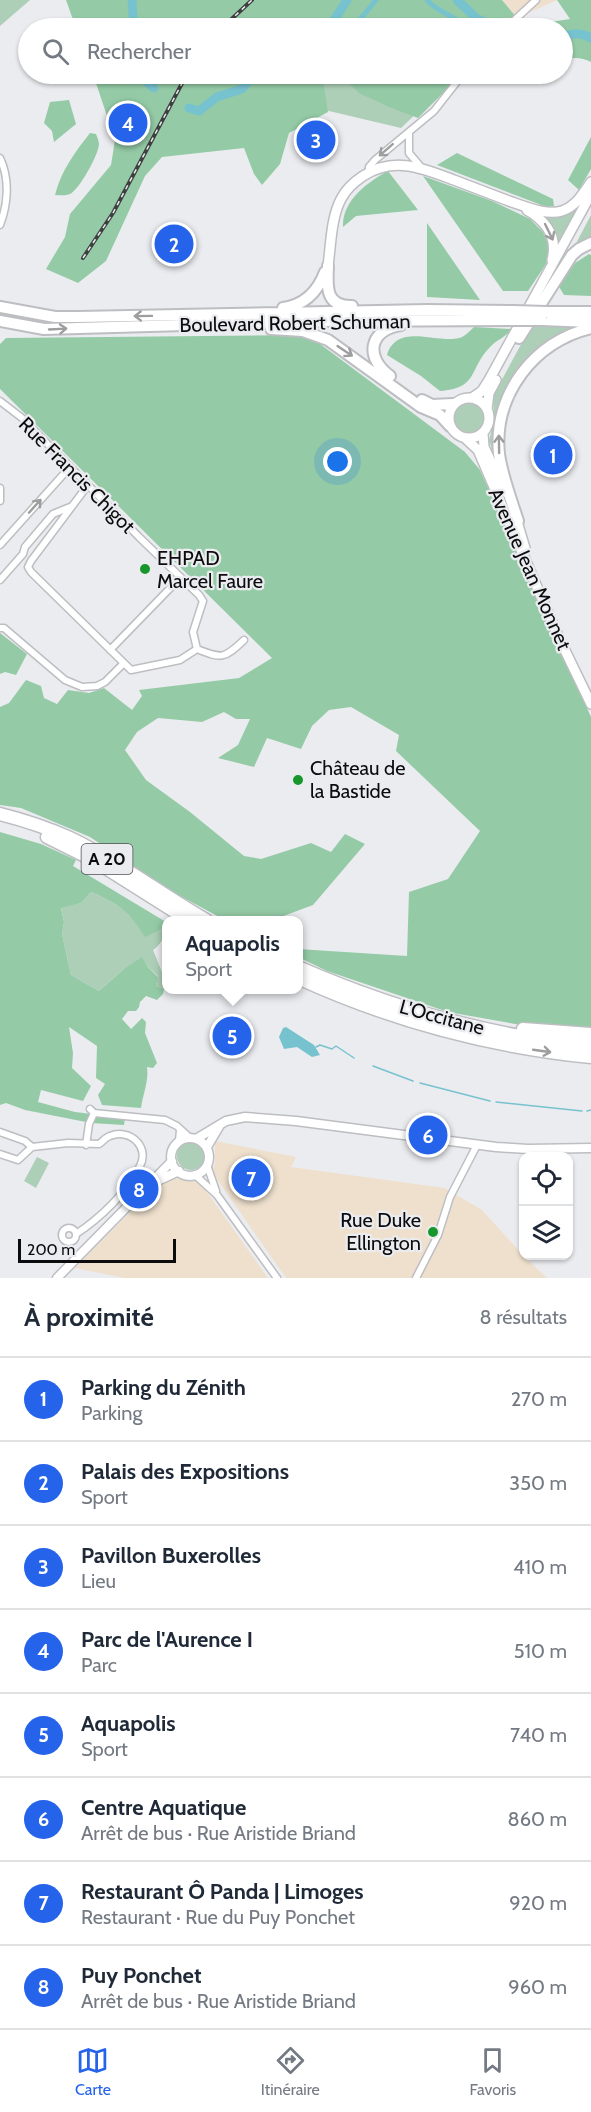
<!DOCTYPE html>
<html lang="fr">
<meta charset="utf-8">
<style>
:root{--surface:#fff;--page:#f6f6f7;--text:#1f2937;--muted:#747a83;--line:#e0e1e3;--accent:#2563eb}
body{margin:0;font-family:Cabin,sans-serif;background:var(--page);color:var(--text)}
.controls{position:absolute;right:18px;bottom:18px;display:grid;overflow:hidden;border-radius:12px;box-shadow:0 2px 4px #0004}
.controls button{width:54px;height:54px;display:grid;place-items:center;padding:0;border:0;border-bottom:2px solid var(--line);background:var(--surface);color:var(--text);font:30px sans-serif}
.scale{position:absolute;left:18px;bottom:15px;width:158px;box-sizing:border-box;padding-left:6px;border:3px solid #0c0c0d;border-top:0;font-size:16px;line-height:21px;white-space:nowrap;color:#0c0c0d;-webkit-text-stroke:4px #ebecf0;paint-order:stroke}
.you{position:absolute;left:338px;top:462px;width:21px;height:21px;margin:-15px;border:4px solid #fff;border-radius:50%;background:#1a73e8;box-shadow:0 0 0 9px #1a73e833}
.badge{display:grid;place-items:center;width:39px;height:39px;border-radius:50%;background:var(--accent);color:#fff;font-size:20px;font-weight:700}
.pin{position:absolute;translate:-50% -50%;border:3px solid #fff;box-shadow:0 2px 6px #0006}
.popup{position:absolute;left:162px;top:916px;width:141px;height:78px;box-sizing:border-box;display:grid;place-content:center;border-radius:12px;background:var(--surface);filter:drop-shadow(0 2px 4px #0005);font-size:20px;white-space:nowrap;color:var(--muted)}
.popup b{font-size:22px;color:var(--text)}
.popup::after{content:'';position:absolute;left:50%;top:100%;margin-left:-12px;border:12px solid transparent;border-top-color:var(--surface)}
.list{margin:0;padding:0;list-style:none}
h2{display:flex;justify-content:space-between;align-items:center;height:78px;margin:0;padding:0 24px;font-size:26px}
h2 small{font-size:20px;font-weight:400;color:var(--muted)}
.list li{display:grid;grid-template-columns:39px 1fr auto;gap:18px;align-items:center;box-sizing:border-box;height:84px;padding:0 24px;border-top:2px solid var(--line)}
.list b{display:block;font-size:22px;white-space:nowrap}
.list p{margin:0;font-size:20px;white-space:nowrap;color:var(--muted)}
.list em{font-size:20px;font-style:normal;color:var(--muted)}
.icon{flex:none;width:33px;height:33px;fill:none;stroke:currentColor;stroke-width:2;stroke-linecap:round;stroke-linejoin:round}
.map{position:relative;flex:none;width:591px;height:1278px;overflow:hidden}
.search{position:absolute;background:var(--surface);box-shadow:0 2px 4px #0004;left:18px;right:18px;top:18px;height:66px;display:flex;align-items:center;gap:15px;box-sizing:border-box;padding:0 21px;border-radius:33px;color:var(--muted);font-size:22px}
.sheet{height:750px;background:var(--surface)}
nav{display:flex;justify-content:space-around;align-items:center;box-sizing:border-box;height:84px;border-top:2px solid var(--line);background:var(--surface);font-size:16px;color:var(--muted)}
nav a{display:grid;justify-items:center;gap:3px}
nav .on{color:var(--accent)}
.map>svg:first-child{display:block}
.commercial{fill:#eee0cd}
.green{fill:#adcfb7}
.forest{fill:#94cba6}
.water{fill:#77c2cf}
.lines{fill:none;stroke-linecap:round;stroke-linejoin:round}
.stream{stroke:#77c2cf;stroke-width:1.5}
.canal{stroke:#77c2cf;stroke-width:5}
.river{stroke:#77c2cf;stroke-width:9}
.minor-casing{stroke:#bdbec2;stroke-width:9}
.tertiary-casing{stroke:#bdbec2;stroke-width:11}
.secondary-casing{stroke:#bdbec2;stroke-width:12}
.primary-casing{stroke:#bdbec2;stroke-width:14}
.motorway-casing{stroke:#bdbec2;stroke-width:15}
.minor{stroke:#fff;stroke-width:6}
.tertiary{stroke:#fff;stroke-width:8}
.secondary{stroke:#fff;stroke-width:9}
.primary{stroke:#fff;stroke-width:10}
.motorway{stroke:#fff;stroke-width:12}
.rail-casing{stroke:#3e3f40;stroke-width:4}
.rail{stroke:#ebecf0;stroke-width:1.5;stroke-dasharray:4.5;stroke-linecap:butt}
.primary-bridge-casing{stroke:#bdbec2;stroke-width:14;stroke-linecap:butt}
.primary-bridge{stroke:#fff;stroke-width:10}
.oneway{stroke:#9e9e9e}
.poi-dot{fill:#17972b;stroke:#ebecf0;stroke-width:2}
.labels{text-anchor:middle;stroke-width:4.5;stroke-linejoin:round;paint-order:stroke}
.shield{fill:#ebecf0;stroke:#4f4f51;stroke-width:1.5}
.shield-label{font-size:18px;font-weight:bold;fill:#0c0c0d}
.street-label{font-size:20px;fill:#0c0c0d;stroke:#ebecf0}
.poi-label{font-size:20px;fill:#0c0c0d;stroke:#ebecf0;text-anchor:start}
</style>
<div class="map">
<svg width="591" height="1278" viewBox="0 0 591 1278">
<rect width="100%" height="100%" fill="#ebecf0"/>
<!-- commercial -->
<path class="commercial" d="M502,0H557L517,18Z
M215,1141L296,1157L291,1167L445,1188L482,1210L524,1256L547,1278H286L214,1175L213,1168L215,1163Z
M173,1177L196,1181L202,1185L268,1278H124L75,1268L152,1190Z"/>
<!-- green -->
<path class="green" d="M0,0H30L0,26Z
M208,74H458L401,128L329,111L213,138Z
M588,192L557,250L538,213L555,215Z
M591,215V240L573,249Z
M585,325L518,371L495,456L489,441L494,420L493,396L531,326Z
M453 417a16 16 0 1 1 32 0a16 16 0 1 1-32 0Z
M91,892C119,905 128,909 145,936L166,927C166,935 160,946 153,950L166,982L164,989L156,986L158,976L147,966L124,969L99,991L71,975L62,934L64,922L61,907L81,903Z
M177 1156a14 14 0 1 1 28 0a14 14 0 1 1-28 0Z
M37,1157L49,1163L36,1188L24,1181Z"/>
<!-- forest -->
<path class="forest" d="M66,0H502L517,18L506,28H76Z
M557,0H591V62C582,57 572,57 563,60L562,28H529L530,25L570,19Z
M93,74H325L322,75L328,112L289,133L280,164L262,185L254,174L244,148L162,157L145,176L106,261L78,283L46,269L65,237L70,214L111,165L115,140Z
M339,74H462L418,118L389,107L359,93Z
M69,100L76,124L54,142L52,131L44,123L50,102Z
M90,133L96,134C97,136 99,142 99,144C99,154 79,190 70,194C65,196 60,195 55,195C61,171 75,152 90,133Z
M591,137V169L579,190L568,180Z
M457,153L553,199L554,206H544L437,165Z
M388,171L418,210L356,216L343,227C342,200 368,182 388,171Z
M423,176L492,201L530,219L543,232L550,248L546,264L528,291H503Z
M427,223L480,300L427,297Z
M589,254L591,255V296L564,295L558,285L575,263Z
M474,327L512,329C505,338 498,339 490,347C468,370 479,388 440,391L421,376L387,355C397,322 437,344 459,338C464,337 470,331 474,327Z
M308,335L465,452L480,470L591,717V1028L521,1025L448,1012L327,971L298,957V949L407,956L409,892L448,879L480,831L396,751L399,735L351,707L329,710L312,726L301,749L267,738L254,767L218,758L238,745L250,719H236L224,712L202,722L158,718L137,732L125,750L146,780L190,812L244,856L261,859L311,843L331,852L345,834L365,844L313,905L278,918L279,920H225L169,890L90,837L21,808L0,805V707L9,703L26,680L41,686L44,698L57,704L68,690L89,693L104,688L132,710L142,696L139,690L239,678L272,658L0,389V344L6,338Z
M0,633L27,654L16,675L5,672L0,674Z
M0,832L41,844L76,860L73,866L166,922V927L145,937C128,910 120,905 91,892L81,903L61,908L64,922L62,934L71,975L99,991L124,969L142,957L147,966L158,977L156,986L164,989L163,994L157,1000L146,996L140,1002L139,1007L136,1011H128L122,1019L131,1029L142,1018L146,1022L145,1033L157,1063L153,1068L147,1067C149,1081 143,1094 141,1108L102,1105L98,1095L105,1084L96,1078L97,1046L69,1027L73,1053L72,1068L91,1086L83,1101L41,1090L38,1102L75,1112L125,1118L124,1125L91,1123L25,1110L6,1103L0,1105Z"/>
<!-- water -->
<path class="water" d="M286,1027L314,1045L320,1055L312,1057L297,1047L284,1049L279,1037L283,1028Z"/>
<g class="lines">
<!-- stream -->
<path class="stream" d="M316,1047L320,1045L332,1049L336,1046L354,1058
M373,1066L413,1081
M420,1083L490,1101
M496,1102L582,1111
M587,1111L591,1110"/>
<!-- canal -->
<path class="canal" d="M427,0C438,13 453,14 464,26L474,24L476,18
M353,28L376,0"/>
<!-- river -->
<path class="river" d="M132,0L134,28
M457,0L476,18L489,24L495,28
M329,28L347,0
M562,37C573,33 581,32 591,38
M137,74L154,88
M189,108L199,111L217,97L242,89L249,80L284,74"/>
<defs>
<path id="minor" d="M506,28L536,0
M409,132V153L420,166
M0,158C10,179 8,204 0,225
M369,172V167L375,160L434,111L463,74
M0,401L22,418L139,537L199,595L203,601L193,632L197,649C222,659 224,659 244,640
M88,485L31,561L28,567L31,572L131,670L180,660L197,649
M0,488V501
M0,545L70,467
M0,580L23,554L25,547L53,514L70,507
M0,628H4L65,680L82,687L97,686L105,682L123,664
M110,650L180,578
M90,1109L94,1113L165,1120L177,1126L190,1138
M0,1132L25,1141L32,1147L18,1160L0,1154
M179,1141L180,1130
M86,1145L89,1124L94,1113
M32,1147L68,1143L99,1144C102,1142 106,1137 110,1136C130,1128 150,1147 140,1166C128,1192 99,1219 76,1234
M207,1165L216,1191
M195,1175L217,1195L277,1278
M62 1235a7 7 0 1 1 14 0a7 7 0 1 1-14 0Z
M416,1278L438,1235L450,1197L477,1145"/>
<path id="tertiary" d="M171 1157a19 19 0 1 1 38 0a19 19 0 1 1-38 0Z
M196,1139L226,1121L245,1117L296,1121L496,1147L528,1149L591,1148
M207,1147L220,1125
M155,1182L179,1171
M57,1278L172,1161"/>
<path id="secondary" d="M527,210C546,221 558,237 552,260
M328,266C331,244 331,218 341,199C346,189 354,182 363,176C394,156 422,168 454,180C472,187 491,194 509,201C524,206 547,216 562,211C576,206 583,194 591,182
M449 418a20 20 0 1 1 40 0a20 20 0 1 1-40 0Z
M472,398L482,391L489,380L591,194
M487,409L489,393L496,380
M483,433L484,447L505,492
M465,438L478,450L559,638L591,704
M515,515L525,548"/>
<path id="primary" d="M328,266C327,286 325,307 352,306
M0,307L55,317H78L427,310L513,311
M283,308C305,305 318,291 325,272
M547,312H591
M542,320L591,322
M0,321L44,329L323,321L510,320
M271,329L303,331L328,340L421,407L440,415L450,426
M519,338L572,255L579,249L591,243
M390,376C365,358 368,330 401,325
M422,400L432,405L453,404
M518,521C511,499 502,476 499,454C493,395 534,341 591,328"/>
<path id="motorway" d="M0,814C24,820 48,828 70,838C118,861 161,894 206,920
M47,837L93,860L188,920
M298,967C392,1008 489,1036 591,1046
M298,978C390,1020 490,1047 591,1057
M523,1029L591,1034"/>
</defs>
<!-- minor casing -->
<use href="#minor" class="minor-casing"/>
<!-- tertiary casing -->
<use href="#tertiary" class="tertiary-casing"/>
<!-- secondary casing -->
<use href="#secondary" class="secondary-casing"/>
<!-- primary casing -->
<use href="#primary" class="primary-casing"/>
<!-- motorway casing -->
<use href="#motorway" class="motorway-casing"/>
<!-- minor -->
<use href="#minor" class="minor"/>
<!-- tertiary -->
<use href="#tertiary" class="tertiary"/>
<!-- secondary -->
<use href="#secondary" class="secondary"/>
<!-- primary -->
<use href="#primary" class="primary"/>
<!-- motorway -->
<use href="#motorway" class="motorway"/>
<defs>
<path id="rail" d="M222,28L252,0
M83,258L113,213L187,74"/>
</defs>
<!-- rail casing -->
<use href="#rail" class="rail-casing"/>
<!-- rail -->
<use href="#rail" class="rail"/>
<defs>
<path id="primary-bridge" d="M513,311L547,312
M510,320H542"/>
</defs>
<!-- primary-bridge casing -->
<use href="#primary-bridge" class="primary-bridge-casing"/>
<!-- primary-bridge -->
<use href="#primary-bridge" class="primary-bridge"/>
</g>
<!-- one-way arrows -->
<defs><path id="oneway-shaft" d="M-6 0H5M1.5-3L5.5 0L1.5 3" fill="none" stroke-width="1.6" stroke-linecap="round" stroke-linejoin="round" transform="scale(1.5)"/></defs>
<g class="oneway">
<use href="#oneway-shaft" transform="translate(386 150) rotate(139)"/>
<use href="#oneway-shaft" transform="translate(549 232) rotate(64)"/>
<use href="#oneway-shaft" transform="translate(143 316) rotate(179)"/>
<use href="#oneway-shaft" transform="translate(58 329) rotate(-3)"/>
<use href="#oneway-shaft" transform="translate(345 351) rotate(34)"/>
<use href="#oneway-shaft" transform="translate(499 444) rotate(-91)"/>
<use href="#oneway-shaft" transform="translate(35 506) rotate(-48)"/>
<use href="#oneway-shaft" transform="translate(542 1051) rotate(8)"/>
</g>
<!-- markers -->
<g class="poi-dot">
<circle cx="145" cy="569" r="6"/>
<circle cx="298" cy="780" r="6"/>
<circle cx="433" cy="1232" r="6"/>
</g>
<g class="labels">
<!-- shield labels -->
<rect class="shield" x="81.5" y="844" width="51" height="30" rx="4.5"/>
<g class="shield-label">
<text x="107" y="865">A 20</text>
</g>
<!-- street labels -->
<g class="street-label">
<text transform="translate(295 323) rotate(-1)" y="7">Boulevard Robert Schuman</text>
<text transform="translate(77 475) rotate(45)" y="7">Rue Francis Chigot</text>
<text transform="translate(530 569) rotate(66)" y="7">Avenue Jean Monnet</text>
<text transform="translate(442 1017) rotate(15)" y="7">L'Occitane</text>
</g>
<!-- poi labels -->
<g class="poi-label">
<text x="157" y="565">EHPAD<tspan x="157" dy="23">Marcel Faure</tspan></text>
<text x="310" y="775">Château de<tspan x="310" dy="23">la Bastide</tspan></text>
<text x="421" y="1227" text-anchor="end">Rue Duke<tspan x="421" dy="23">Ellington</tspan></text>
</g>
</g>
</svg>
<div class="controls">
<button><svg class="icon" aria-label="locate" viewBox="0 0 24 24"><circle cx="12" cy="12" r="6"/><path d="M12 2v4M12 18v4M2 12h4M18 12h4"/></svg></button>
<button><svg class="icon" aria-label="layers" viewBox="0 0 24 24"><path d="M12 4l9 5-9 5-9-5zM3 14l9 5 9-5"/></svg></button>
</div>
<div class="scale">200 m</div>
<div class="you"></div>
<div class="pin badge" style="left:553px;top:455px">1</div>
<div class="pin badge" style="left:174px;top:244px">2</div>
<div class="pin badge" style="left:316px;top:140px">3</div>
<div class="pin badge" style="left:128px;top:123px">4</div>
<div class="pin badge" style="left:232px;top:1036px">5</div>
<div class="popup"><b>Aquapolis</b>Sport</div>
<div class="pin badge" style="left:428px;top:1135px">6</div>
<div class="pin badge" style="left:251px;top:1178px">7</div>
<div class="pin badge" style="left:139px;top:1189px">8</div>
<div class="search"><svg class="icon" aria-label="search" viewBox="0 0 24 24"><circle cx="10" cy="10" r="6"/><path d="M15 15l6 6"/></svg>Rechercher</div>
</div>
<section class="sheet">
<h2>À proximité<small>8 résultats</small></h2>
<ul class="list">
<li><span class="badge">1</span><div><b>Parking du Zénith</b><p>Parking</p></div><em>270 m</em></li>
<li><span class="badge">2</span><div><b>Palais des Expositions</b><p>Sport</p></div><em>350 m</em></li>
<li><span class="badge">3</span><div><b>Pavillon Buxerolles</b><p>Lieu</p></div><em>410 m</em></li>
<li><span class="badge">4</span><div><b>Parc de l'Aurence I</b><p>Parc</p></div><em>510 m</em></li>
<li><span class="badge">5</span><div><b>Aquapolis</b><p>Sport</p></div><em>740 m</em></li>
<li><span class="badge">6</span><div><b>Centre Aquatique</b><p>Arrêt de bus · Rue Aristide Briand</p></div><em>860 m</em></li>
<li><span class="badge">7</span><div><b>Restaurant Ô Panda | Limoges</b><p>Restaurant · Rue du Puy Ponchet</p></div><em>920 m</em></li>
<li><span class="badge">8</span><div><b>Puy Ponchet</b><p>Arrêt de bus · Rue Aristide Briand</p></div><em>960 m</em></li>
</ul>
</section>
<nav>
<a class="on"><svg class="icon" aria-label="map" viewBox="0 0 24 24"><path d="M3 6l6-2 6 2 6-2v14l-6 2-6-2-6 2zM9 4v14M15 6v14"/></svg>Carte</a>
<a><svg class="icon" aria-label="directions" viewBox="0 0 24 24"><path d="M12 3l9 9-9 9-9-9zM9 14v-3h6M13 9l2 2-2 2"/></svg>Itinéraire</a>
<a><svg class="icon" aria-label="saved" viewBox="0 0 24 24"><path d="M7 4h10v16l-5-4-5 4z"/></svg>Favoris</a>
</nav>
